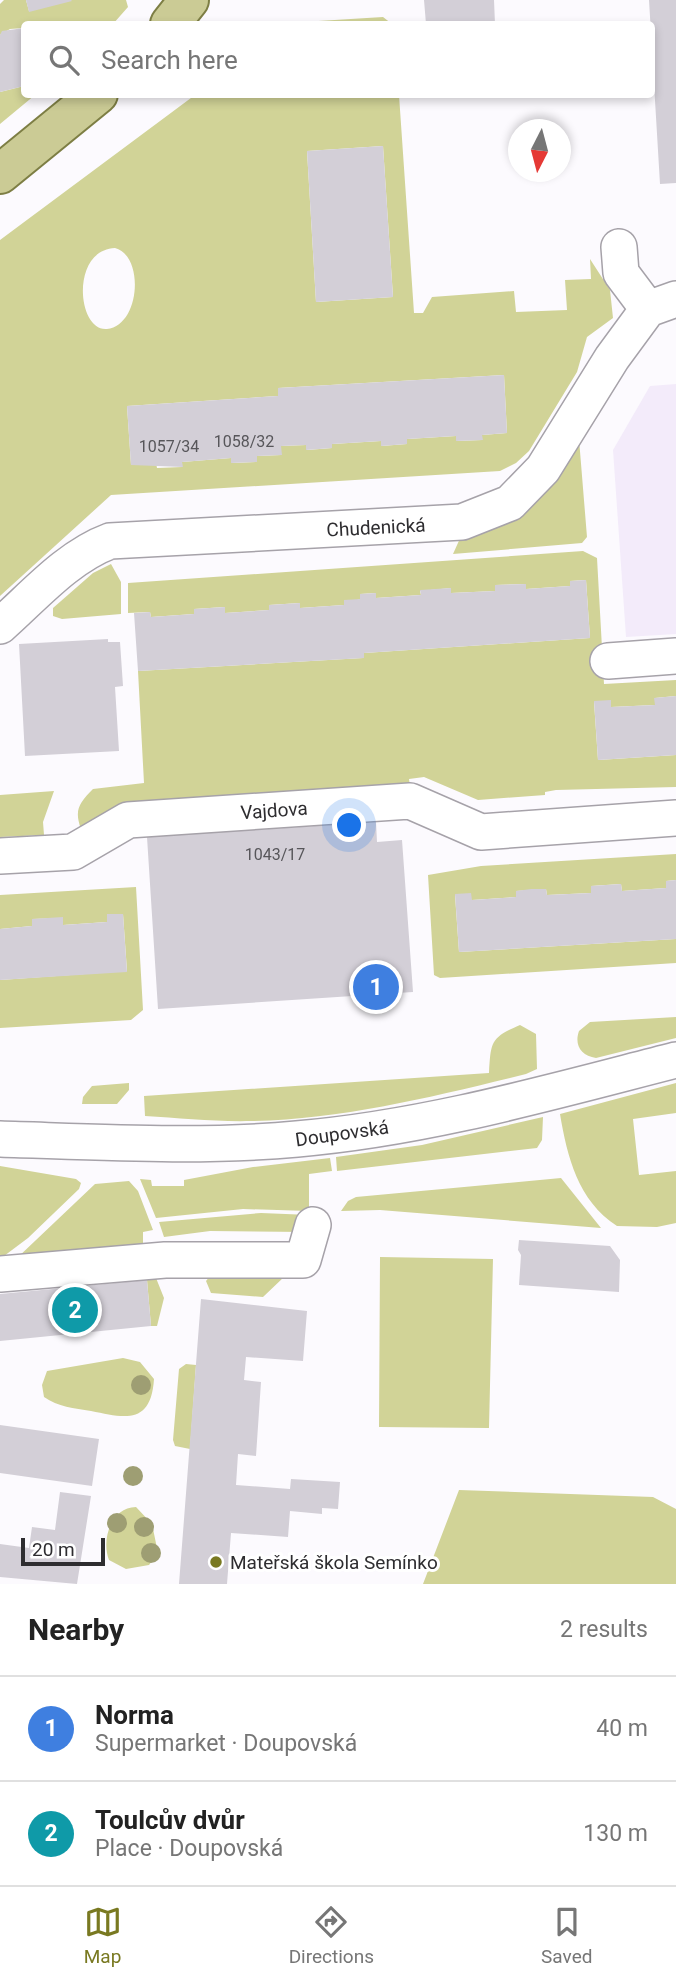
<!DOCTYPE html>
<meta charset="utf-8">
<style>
:root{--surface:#fff;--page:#f2f2f2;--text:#222;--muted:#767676;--line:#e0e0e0;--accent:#797921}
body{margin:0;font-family:Roboto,sans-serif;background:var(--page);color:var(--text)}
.compass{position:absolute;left:508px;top:119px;width:63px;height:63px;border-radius:50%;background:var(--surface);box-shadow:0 4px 10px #0003;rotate:186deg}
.scale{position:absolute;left:21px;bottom:18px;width:84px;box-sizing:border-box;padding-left:7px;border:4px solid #2e2d30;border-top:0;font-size:19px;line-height:24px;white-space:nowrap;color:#2e2d30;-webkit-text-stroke:5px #fff;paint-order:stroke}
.you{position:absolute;left:350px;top:826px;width:24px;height:24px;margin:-18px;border:5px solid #fff;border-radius:50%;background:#1a73e8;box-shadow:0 0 0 10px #1a73e833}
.badge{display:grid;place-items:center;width:46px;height:46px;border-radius:50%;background:var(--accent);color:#fff;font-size:23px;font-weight:700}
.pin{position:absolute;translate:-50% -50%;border:4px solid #fff;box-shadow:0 2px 7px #0006}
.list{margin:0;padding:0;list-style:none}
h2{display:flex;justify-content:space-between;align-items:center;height:91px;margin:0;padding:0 28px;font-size:30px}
h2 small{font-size:23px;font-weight:400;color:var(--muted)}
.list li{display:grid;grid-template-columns:46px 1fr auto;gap:21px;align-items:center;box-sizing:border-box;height:105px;padding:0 28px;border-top:2px solid var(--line)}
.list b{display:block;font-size:26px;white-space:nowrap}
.list p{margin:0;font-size:23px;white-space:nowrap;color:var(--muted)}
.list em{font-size:23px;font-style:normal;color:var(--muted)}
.icon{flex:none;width:38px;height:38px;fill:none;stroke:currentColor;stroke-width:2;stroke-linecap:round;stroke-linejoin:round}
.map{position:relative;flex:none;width:676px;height:1584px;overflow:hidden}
.search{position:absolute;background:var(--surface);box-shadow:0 4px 10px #0003;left:21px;right:21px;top:21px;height:77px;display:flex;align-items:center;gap:18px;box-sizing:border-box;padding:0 24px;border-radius:7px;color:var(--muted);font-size:26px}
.sheet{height:301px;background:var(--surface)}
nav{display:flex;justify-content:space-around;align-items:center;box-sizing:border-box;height:98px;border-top:2px solid var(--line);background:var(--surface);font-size:19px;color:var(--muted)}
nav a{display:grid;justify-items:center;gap:4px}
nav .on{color:var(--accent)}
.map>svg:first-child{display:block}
.built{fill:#f3ebfa}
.green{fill:#d1d397;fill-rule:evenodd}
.building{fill:#d3cfd7}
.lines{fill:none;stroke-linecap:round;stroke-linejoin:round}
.minor-casing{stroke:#a6a2a9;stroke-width:38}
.major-casing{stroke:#7d7e44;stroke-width:42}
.minor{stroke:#fff;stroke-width:35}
.major{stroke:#cbcb95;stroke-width:38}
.tree{fill:#9e9e73}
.poi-dot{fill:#797921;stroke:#fff;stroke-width:2.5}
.labels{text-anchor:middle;stroke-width:6;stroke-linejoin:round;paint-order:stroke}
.number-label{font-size:16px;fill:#57565a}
.street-label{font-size:19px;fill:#2e2d30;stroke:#fff}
.poi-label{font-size:19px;fill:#2e2d30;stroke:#fff;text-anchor:start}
</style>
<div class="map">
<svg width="676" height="1584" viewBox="0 0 676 1584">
<rect width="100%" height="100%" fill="#fcfafe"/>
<!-- built -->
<path class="built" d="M676,384V634L626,637L613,450L650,386Z"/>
<!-- green -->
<path class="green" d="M4,0H26L29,11L68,0H126L128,7L113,24H24V28L10,29L0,35V4Z
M383,17L392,24H270Z
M24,86V94L35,95L0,124V92Z
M195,95H399L414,313H423L432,297L514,291L516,312L567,310L565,280L591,279L590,259L610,290L613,318L587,337L577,372L529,451L516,463L500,471L111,495L0,596V240ZM383,146L393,297L316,302L307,151ZM115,248C145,256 140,326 107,329C77,332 70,250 115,248ZM504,375L507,433L482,435V440L457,441L456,436L407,439V444L381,446V441L332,444V448L307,450L306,445L281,446V455L257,456V462L232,463L231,458L182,462V467L157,468L156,463L131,465L127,406L278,396V388Z
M579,439L587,537L582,543L453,554L462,534Z
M583,551L597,558L604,684L676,680V696L655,698V705L611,707L594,702L598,760L676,755V787L556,790L545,792V795L478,800L424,777L409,779L410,786L81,829C74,810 79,803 93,789L144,783L138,671L363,658L364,653L590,638L586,580L570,581V586L526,589L525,584L495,585V591L451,593V588L420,591L421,595L376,598V593L360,594V599L344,605L300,608V603L269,605V610L225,613V607L194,609V614L151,617L150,612L128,613V583Z
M111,564L121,582V614L62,619L53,616V608L93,573Z
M54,791L43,822L44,835L0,837V795Z
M676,854V880L666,881V888L622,891L621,884L591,886V893L547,895L546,889L516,891V897L472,900L455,895L459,952L676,939V963L440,978L434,975L428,875L481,866Z
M136,887L143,1010L131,1020L0,1028V980L127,971L123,914H107V922L63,925V918L32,919V926L0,929V895Z
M676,1017V1038L596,1058C581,1056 574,1045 579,1031L590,1022Z
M520,1025L536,1034L537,1069L526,1074C436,1096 344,1119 252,1121C216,1122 180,1118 145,1116L144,1096L489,1073C491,1042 490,1038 520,1025Z
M129,1083V1090L117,1104H82L83,1097L92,1086Z
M676,1083V1113L633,1119L639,1175L676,1171V1223L657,1227L617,1226C578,1201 567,1156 560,1114Z
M543,1117L542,1140L537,1148L337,1171L336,1157L422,1145Z
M330,1158L332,1171L309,1174V1211L243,1209L156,1218L140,1179L151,1180L152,1186H184V1180L253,1167Z
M0,1166L76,1179L81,1183L79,1189L28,1238L0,1259Z
M561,1178L601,1228L380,1210L341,1211L348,1201L356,1197Z
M129,1181L138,1191L153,1230L143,1232V1251L16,1259L95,1184Z
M261,1213L310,1215L306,1232L210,1231L164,1237L159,1222Z
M380,1257L493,1259L489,1428L379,1427Z
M215,1270L284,1277L263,1297L211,1293L206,1281Z
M156,1278L164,1298L157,1326H151L147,1280Z
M123,1358L140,1362L154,1379C151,1425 125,1418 91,1411C74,1408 58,1407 44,1397L42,1385L47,1371Z
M186,1364L196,1365L190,1449L175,1446L173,1440L179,1369Z
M459,1490L653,1497L676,1509V1584H423Z
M136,1507L152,1524L158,1553L149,1565L126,1569L109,1560C101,1540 111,1507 136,1507Z"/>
<!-- building -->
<path class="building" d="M26,0H71L72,1L29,12Z
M424,0H494L495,24H426Z
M649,0H676V183L660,184Z
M24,28V86L0,92V35L2,31Z
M383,146L393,297L316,302L307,151Z
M504,375L507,433L482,435L483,440L456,441V436L407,439V444L381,446V441L332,444V448L306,450V445L281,446L282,455L257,456V462L231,463V458L182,462L183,467L131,465L127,406L278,396V388Z
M586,580L590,638L364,653V658L138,671L134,613L150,612L151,617L194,614V609L225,607V613L269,610V605L300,603V608L344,605V600L360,599V594L376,593V598L421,595L420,590L451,588V593L495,591V585L526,584V589L570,586V581Z
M108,639V642H120L123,686L115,687L119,751L25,756L19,644Z
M676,696V755L598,760L594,701L611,700V707L655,705L654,698Z
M376,822L377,842L402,840L413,992L158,1009L147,837Z
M676,880V939L459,952L455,894L471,893L472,900L516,897V891L531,889H546L547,895L591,893V886L621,884L622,891L666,888V881Z
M107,914H123L127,972L0,980V929L32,926V919L63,917V925L107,922Z
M519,1240L610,1246L620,1260L619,1292L519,1285L521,1255L518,1250Z
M147,1280L151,1326L0,1341V1294Z
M201,1299L307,1311L303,1361L246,1357L244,1380L261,1382L256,1456L238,1454L236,1485L290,1489L291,1479L340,1482L338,1509L322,1508V1514L290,1511L288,1537L231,1533L227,1584H179Z
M0,1425L99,1439L92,1486L0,1473Z
M60,1492L91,1496L77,1584L0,1577V1544L29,1548L32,1527L55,1530Z"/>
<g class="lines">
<defs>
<path id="minor" d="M619,247L621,273L648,309
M0,626C33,597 67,557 110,541L462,522L510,503L543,469L612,358L648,309L676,299
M608,661L676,656
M0,856L73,852L128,820L410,801L481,832L676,818
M0,1139C98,1142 199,1148 297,1139C426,1128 551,1092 676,1060
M0,1274L165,1260H303L313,1225"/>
<path id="major" d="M170,24L189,0
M0,174L98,94"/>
</defs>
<!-- minor casing -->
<use href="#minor" class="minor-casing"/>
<!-- major casing -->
<use href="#major" class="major-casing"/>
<!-- minor -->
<use href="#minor" class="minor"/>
<!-- major -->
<use href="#major" class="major"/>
</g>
<!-- trees -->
<g class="tree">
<circle cx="141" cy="1385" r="10"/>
<circle cx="133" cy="1476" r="10"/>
<circle cx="117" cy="1523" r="10"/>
<circle cx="144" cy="1527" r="10"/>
<circle cx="151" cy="1553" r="10"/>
</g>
<!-- markers -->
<circle class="poi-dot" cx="216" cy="1562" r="7"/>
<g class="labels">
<!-- number labels -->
<g class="number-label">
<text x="244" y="447">1058/32</text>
<text x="169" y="452">1057/34</text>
<text x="275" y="860">1043/17</text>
</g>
<!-- street labels -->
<g class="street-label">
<text transform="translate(376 527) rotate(-3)" y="7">Chudenická</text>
<text transform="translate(274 810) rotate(-4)" y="7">Vajdova</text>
<text transform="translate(342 1133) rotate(-8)" y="7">Doupovská</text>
</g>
<!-- poi labels -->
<g class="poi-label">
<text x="230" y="1569">Mateřská škola Semínko</text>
</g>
</g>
</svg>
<svg class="compass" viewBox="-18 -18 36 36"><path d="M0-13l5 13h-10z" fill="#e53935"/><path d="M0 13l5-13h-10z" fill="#767676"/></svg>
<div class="scale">20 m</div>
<div class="you"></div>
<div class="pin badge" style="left:376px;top:987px;background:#3f7fe0">1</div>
<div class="pin badge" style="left:75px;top:1310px;background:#0f9aa8">2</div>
<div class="search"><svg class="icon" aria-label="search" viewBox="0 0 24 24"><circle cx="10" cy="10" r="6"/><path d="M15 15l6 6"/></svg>Search here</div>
</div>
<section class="sheet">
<h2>Nearby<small>2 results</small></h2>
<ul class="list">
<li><span class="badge" style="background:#3f7fe0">1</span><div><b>Norma</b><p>Supermarket · Doupovská</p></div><em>40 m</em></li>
<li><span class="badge" style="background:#0f9aa8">2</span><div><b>Toulcův dvůr</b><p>Place · Doupovská</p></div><em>130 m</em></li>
</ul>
</section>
<nav>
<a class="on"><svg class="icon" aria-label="map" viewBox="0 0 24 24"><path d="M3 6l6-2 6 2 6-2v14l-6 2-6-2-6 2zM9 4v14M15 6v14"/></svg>Map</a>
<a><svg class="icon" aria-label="directions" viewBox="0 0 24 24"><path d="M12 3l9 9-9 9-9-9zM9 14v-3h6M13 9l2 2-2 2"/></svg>Directions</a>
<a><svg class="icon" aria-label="saved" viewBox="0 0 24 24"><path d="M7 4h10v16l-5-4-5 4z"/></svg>Saved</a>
</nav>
